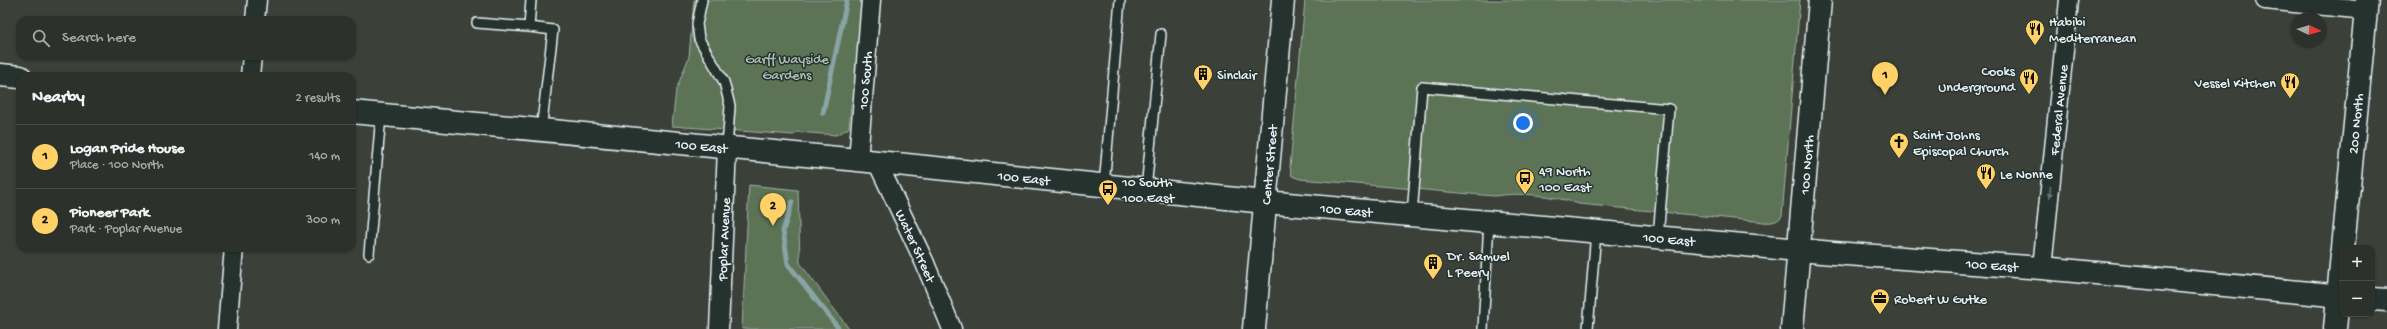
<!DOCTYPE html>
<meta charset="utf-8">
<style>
:root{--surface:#2c312b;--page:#343933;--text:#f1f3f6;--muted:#a6a9a9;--line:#484c47;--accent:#ffd166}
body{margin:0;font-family:"Gochi Hand",sans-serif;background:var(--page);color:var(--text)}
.controls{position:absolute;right:12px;bottom:12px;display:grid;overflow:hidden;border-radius:8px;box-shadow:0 1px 3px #0004}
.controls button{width:36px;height:36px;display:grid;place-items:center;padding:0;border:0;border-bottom:1px solid var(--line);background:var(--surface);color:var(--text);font:20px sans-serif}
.compass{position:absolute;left:2291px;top:12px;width:36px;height:36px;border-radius:50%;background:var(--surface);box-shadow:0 1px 3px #0004;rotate:94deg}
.you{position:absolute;left:1523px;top:123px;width:14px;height:14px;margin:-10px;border:3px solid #fff;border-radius:50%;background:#1a73e8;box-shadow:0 0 0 6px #1a73e833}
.badge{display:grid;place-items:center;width:26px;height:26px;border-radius:50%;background:var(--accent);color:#111;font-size:13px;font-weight:700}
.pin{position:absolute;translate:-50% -33px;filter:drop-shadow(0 1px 2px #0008)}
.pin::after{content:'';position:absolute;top:21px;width:14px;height:12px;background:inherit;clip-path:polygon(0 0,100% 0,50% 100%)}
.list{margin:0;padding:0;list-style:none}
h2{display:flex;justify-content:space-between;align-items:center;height:52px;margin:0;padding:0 16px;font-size:17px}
h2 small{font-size:13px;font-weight:400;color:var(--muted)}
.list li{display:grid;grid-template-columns:26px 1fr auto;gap:12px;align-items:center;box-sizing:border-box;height:64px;padding:0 16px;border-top:1px solid var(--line)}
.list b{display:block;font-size:15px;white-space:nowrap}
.list p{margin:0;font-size:13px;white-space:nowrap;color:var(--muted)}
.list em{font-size:13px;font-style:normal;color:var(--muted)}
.icon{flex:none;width:22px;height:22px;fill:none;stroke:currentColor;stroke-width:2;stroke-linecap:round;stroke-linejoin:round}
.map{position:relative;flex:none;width:2387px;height:329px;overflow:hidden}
.search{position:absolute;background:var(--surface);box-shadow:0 1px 3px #0004;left:16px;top:16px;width:340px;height:44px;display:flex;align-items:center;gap:10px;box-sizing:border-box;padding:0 14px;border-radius:12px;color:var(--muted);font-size:15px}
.panel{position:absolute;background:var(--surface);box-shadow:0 1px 3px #0004;left:16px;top:72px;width:340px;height:180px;border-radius:12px}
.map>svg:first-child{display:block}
.green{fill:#5c7357;stroke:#a2b2a8}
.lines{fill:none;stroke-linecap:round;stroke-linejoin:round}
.stream{stroke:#89a4a5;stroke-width:5}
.lane-casing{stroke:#e8f1f8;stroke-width:12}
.street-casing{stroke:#e8f1f8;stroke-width:21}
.secondary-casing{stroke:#e8f1f8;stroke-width:25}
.lane{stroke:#26332d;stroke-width:9}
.street{stroke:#26332d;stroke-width:18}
.secondary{stroke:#26332d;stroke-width:22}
.oneway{fill:#6a7674}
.labels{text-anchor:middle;stroke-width:3;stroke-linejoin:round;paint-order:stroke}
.poi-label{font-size:14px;fill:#e8f1f8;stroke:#26332d;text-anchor:start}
.park-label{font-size:14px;fill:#b0bfb8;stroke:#26332d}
.street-label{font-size:14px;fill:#e8f1f8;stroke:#26332d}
</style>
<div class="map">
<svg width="2387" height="329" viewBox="0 0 2387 329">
<rect width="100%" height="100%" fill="#3b4139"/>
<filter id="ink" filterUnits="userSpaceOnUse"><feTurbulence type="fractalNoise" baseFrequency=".025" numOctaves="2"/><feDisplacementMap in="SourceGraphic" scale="8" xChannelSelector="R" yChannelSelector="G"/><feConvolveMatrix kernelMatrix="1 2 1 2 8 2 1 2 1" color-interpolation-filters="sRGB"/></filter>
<g filter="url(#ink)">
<!-- green -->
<path class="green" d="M694,0H867L855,102L851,104L849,128L836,135L797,132L794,135L672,126L676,90L689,57Z
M1305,0H1800L1782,216C1775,225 1765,222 1755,221L1579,204C1552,195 1521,192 1494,196L1300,179L1292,176L1290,167Z
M749,185L798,190L800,263L849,329H742Z"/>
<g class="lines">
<!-- stream -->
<path class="stream" d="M823,113L847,0
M792,202L783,231L788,264L839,329"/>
<defs>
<path id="lane" d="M531,0L529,27L553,30L541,131
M702,0L697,24L699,39L724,82L730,106L727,148
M477,23L529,27
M1104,186L1120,0
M1146,190L1161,34
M1412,215L1422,87L1669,109L1658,237
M369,254L381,115
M1483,329L1489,222
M1588,329L1596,232"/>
<g id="street">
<path d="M2265,0L2366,10"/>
<path d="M255,20L257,0"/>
<path d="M250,76L252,56"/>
<path id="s1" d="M858,160L871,0"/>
<path id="s2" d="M878,164L924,261L952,329"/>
<path id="s3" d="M2042,268L2069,0"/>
<path d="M227,329L234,248"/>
<path id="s4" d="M719,329L727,149"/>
</g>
<g id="secondary">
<path d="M0,75L20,77"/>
<path id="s5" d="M352,112L858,160L1265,202L1833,253L2042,268L2342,296"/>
<path id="s6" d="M2343,248L2367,0"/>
<path d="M2372,299L2387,300"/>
<path id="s7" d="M1254,329L1283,0"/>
<path id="s8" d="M1792,329L1820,0"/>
<path d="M2335,329L2342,254"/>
</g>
</defs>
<!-- lane casing -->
<use href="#lane" class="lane-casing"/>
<!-- street casing -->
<use href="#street" class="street-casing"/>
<!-- secondary casing -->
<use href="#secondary" class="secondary-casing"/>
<!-- lane -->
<use href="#lane" class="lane"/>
<!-- street -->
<use href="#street" class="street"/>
<!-- secondary -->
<use href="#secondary" class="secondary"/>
</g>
<!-- one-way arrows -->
<defs><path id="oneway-solid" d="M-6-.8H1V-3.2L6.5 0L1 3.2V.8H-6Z"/></defs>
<use class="oneway" href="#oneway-solid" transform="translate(2050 192) rotate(96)"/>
</g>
<!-- icons -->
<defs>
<symbol id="restaurant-pin" viewBox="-11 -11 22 30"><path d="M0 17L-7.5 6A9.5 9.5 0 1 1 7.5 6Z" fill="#ffd166" stroke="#26332d"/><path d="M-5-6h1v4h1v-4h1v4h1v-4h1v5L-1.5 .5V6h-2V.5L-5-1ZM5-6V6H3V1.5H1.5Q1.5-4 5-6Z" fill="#111"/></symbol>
<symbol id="building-pin" viewBox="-11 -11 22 30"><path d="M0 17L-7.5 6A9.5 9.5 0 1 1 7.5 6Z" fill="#ffd166" stroke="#26332d"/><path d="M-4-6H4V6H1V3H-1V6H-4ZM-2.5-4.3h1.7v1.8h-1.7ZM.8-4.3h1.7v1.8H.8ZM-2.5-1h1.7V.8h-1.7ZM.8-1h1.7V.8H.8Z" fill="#111"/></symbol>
<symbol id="church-pin" viewBox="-11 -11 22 30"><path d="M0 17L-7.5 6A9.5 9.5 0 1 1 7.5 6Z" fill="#ffd166" stroke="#26332d"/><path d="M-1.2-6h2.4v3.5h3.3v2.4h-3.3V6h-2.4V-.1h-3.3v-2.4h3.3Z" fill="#111"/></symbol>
<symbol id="bus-pin" viewBox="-11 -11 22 30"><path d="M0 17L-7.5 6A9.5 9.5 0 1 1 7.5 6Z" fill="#ffd166" stroke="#26332d"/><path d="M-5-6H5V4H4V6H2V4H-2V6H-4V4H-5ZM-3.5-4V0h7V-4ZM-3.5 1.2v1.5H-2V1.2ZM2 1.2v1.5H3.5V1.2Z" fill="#111"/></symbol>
<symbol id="office-pin" viewBox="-11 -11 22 30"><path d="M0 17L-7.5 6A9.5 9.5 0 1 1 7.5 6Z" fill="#ffd166" stroke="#26332d"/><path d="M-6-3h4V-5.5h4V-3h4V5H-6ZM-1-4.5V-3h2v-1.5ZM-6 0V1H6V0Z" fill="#111"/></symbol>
</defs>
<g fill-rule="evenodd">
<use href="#restaurant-pin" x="2024" y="18" width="22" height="30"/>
<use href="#building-pin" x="1192" y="63" width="22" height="30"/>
<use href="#restaurant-pin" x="2018" y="67" width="22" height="30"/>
<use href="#restaurant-pin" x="2279" y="71" width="22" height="30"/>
<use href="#church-pin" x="1888" y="131" width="22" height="30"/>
<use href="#restaurant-pin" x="1975" y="162" width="22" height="30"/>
<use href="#bus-pin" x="1514" y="167" width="22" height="30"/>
<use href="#bus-pin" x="1097" y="178" width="22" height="30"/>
<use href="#building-pin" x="1422" y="252" width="22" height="30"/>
<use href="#office-pin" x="1869" y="287" width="22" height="30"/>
</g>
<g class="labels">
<!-- poi labels -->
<g class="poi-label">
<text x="2049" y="26">Habibi<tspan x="2049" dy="16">Mediterranean</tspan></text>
<text x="2015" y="75" text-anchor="end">Cooks<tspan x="2015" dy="16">Underground</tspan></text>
<text x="1217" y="79">Sinclair</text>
<text x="2276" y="87" text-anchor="end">Vessel Kitchen</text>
<text x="1913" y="139">Saint Johns<tspan x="1913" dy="16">Episcopal Church</tspan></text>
<text x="1539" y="175">49 North<tspan x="1539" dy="16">100 East</tspan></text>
<text x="2000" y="178">Le Nonne</text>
<text x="1122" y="186">10 South<tspan x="1122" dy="16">100 East</tspan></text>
<text x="1447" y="260">Dr. Samuel<tspan x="1447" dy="16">L Peery</tspan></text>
<text x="1894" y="303">Robert W Gutke</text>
</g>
<!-- park labels -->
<g class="park-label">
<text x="787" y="63">Garff Wayside<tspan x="787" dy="16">Gardens</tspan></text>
</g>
<!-- street labels -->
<g class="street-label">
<text dy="5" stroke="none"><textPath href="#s1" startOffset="80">100 South</textPath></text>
<text dy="5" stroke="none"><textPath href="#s3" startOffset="159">Federal Avenue</textPath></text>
<text dy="5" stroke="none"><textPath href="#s6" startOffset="125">200 North</textPath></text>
<text dy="5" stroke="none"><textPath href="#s5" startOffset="351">100 East</textPath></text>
<text dy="5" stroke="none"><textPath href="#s7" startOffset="165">Center Street</textPath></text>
<text dy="5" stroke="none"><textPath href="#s8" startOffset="165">100 North</textPath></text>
<text dy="5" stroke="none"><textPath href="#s5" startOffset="675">100 East</textPath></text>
<text dy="5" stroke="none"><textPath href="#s5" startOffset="999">100 East</textPath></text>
<text dy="5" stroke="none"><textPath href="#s5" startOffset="1323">100 East</textPath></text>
<text dy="5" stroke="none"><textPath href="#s4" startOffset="90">Poplar Avenue</textPath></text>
<text dy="5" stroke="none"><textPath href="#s2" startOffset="90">Water Street</textPath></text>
<text dy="5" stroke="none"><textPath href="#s5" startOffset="1647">100 East</textPath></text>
</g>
</g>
</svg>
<div class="controls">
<button>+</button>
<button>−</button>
</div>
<svg class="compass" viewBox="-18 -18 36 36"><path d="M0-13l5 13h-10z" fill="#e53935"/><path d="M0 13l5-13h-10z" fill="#a6a9a9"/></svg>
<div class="you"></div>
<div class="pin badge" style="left:1885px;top:95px">1</div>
<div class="pin badge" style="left:773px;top:226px">2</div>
<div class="search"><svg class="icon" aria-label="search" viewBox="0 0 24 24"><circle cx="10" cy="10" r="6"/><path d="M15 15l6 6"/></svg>Search here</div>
<section class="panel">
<h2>Nearby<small>2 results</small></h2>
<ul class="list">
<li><span class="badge">1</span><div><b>Logan Pride House</b><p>Place · 100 North</p></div><em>140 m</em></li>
<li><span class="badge">2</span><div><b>Pioneer Park</b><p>Park · Poplar Avenue</p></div><em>300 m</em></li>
</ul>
</section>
</div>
